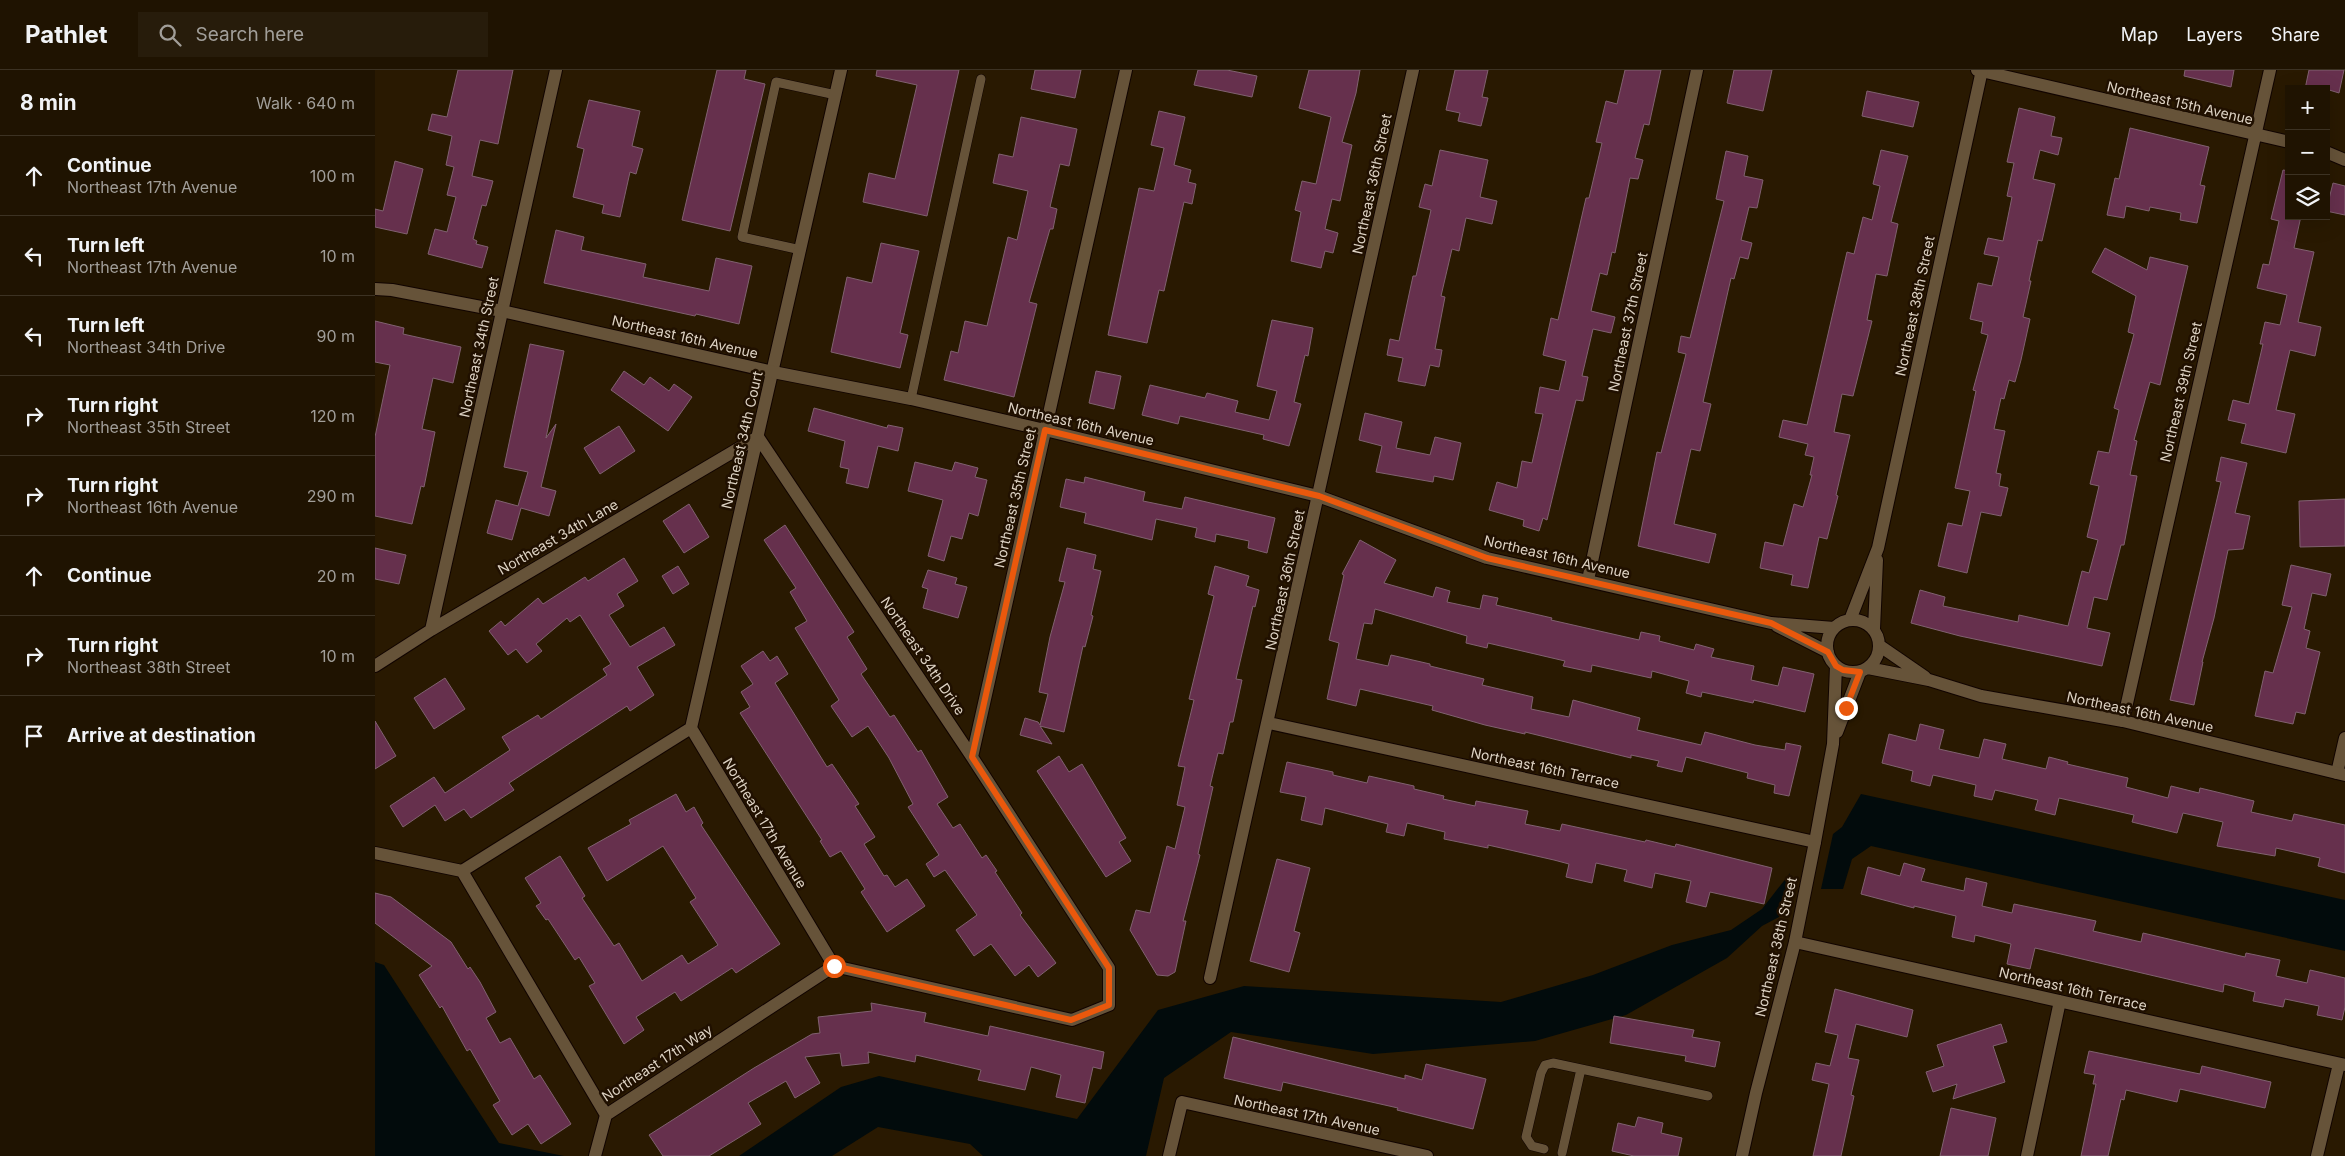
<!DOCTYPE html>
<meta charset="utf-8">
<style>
:root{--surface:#1f1301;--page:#271c0b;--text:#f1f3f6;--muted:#a19e99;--line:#3c3223}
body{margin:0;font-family:Inter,sans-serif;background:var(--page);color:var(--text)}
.controls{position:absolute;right:15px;top:15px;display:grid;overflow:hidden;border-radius:0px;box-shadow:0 5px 20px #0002}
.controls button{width:45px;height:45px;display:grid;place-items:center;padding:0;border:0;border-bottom:1px solid var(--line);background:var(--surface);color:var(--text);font:25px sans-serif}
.stop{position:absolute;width:15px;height:15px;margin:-11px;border:4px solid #ea580c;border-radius:50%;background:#fff}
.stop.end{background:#ea580c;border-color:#fff;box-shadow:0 1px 5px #0008}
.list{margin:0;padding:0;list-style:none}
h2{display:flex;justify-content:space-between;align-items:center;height:65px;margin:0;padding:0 20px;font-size:21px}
h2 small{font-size:16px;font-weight:400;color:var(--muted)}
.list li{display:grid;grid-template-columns:32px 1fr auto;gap:15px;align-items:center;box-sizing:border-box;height:80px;padding:0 20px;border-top:1px solid var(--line)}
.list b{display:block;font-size:19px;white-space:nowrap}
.list p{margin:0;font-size:16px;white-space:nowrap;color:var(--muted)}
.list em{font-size:16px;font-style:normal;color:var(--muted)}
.icon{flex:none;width:28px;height:28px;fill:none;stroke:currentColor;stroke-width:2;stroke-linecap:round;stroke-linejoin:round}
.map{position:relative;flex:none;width:1970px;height:1086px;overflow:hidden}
header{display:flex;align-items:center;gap:30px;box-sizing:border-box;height:70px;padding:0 25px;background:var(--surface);border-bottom:1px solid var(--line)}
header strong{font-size:24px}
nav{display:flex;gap:28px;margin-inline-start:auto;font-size:18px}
.search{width:350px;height:45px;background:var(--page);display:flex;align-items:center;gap:12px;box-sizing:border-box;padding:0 18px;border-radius:0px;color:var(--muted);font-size:19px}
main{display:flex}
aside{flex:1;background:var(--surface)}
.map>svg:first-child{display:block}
.water{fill:#020b0c}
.building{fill:#66304d;stroke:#806170}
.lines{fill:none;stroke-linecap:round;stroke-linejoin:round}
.service-casing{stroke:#110400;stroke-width:10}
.minor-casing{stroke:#110400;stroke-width:14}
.tertiary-casing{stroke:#110400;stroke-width:14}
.service{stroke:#665339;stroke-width:9}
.minor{stroke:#665339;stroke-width:12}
.tertiary{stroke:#665339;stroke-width:12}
.route{stroke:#ea580c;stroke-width:6}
.labels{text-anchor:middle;stroke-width:5;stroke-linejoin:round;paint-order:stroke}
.street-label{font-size:14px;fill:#ddd2c3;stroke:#201000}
</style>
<header>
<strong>Pathlet</strong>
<div class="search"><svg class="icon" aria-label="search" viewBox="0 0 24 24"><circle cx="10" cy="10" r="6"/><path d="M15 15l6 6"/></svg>Search here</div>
<nav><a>Map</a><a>Layers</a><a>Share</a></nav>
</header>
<main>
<aside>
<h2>8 min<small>Walk · 640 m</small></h2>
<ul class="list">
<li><svg class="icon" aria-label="ahead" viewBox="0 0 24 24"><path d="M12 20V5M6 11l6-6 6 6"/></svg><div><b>Continue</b><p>Northeast 17th Avenue</p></div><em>100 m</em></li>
<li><svg class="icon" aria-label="left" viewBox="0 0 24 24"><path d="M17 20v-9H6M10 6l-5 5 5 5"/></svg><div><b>Turn left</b><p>Northeast 17th Avenue</p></div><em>10 m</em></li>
<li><svg class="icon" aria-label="left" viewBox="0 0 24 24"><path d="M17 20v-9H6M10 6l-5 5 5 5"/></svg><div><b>Turn left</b><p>Northeast 34th Drive</p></div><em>90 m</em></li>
<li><svg class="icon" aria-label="right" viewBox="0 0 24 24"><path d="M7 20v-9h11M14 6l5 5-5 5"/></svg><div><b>Turn right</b><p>Northeast 35th Street</p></div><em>120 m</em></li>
<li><svg class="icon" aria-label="right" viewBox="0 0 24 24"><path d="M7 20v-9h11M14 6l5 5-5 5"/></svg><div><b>Turn right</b><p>Northeast 16th Avenue</p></div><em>290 m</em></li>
<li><svg class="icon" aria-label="ahead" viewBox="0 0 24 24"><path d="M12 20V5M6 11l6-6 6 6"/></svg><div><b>Continue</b></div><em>20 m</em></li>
<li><svg class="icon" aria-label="right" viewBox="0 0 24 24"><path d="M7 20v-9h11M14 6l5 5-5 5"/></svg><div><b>Turn right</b><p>Northeast 38th Street</p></div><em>10 m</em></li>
<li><svg class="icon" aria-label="arrive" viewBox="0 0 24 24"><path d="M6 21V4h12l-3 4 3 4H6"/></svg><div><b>Arrive at destination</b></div></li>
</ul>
</aside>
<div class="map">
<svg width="1970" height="1086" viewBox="0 0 1970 1086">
<rect width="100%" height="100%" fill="#291901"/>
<!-- water -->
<path class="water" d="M1486,724L1970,830V881L1496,776L1477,789L1468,819H1446L1458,764L1467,757Z
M1415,803L1404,847L1387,856L1352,888L1251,945L1160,971L998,984L856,962L789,1008L771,1086H608L595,1074L503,1057L457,1086H364L466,1017L504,1006L702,1049L783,940L869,916L1126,932L1218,905L1297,875L1356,860L1387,839Z
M0,892L9,895L124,1073L189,1086H0Z"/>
<!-- building -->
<path class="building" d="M83,0H138L123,74L105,70L97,106L118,111L111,136L107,135L98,169L102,171L101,174L113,177L107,198L53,184L60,159L72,162L81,127L72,125L79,97L71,95L77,66L53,60L57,44L72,47Z
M342,0H371L369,9L390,14L355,161L307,150Z
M502,0H584L552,146L488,132L494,103L520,109L542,15L501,6Z
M660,0H706L700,28L656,19Z
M823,0H852L882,6L877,27L819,15Z
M934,0H985L981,23L967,72L977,75L965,131L957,129L950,159L963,163L958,183L950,181L946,198L916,191L926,142L920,140L927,111L941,114L956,47L924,38Z
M1080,0H1113L1107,27L1113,28L1106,56L1083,51L1085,43L1071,40Z
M1250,0H1286L1274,55L1269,54L1260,88L1268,90L1263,109L1255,108L1240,183L1237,182L1232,205L1225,203L1216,241L1240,247L1236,263L1218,259L1207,306L1213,307L1208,331L1201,330L1172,450L1168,448L1164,461L1148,456L1149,450L1114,440L1122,412L1142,418L1147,391L1157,393L1168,344L1160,343L1165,317L1184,321L1191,291L1168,285L1176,248L1183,250L1211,128H1214L1227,73L1221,72L1231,31L1242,34Z
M1359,0H1397L1388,41L1352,33Z
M1810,0H1859L1856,17L1809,6Z
M1934,0H1969L1964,23L1951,19H1930Z
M1492,21L1544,32L1538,57L1487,46Z
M214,30L265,41L257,76L268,79L261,104L255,102L245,147L227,143L229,135L198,127L209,79L202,77Z
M1644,38L1680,47L1676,66L1687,68L1683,85L1665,80L1658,109L1680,114L1667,171L1663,170L1654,211H1656L1648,247L1655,249L1646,290L1640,312L1634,310L1629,329L1626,328L1619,359L1630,361L1621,403L1626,404L1624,416L1633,418L1626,446L1606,442L1592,503L1563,496L1573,453L1587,456L1595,421L1580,418L1601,321L1598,320L1613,265L1606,263L1608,252L1595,249L1603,213L1617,216L1624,187L1609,184L1613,168L1628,171L1637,127L1632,126L1639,93L1632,92Z
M784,41L810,47L799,95L816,100L813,112L821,114L817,134L809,132L789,221L784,220L772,273L733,265L764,118L779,121L789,78L776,75Z
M646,47L702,59L694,96L685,94L675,137L682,139L678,159H675L654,232L662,234L639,327L569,310L576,281L583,283L590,251L612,256L633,167L642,170L653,121L618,113L624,84L638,87Z
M1755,58L1834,77L1825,115L1830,116L1822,153L1805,150L1806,143L1775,137L1774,141L1751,136L1749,148L1732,145L1740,108L1744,109Z
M1065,80L1113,90L1105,127L1122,131L1117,154L1091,148L1084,181L1077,179L1066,226L1070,227L1060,279L1067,280L1064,297L1055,295L1050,316L1023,311L1028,288L1012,285L1015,269L1024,271L1038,206H1041L1056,140L1044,137L1050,114L1057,116Z
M1506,80L1533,86L1516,152L1523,154L1512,206L1501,204L1492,250L1497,251L1478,326L1467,324L1459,362L1475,365L1461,425L1463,426L1452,469L1444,467L1433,518L1416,515L1418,505L1385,498L1390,472L1408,476L1419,434L1428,437L1437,405H1435L1439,387L1430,385L1433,374L1404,367L1408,350L1432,355L1472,182L1479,184L1488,147L1497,150L1505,116L1498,114Z
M1351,81L1373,86L1369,106L1388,110L1382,138L1374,137L1366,170L1377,173L1373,189L1365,187L1359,209L1356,208L1328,332L1336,334L1325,381L1316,379L1299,454L1341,464L1334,493L1263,476L1282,382L1286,383L1311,284L1303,282L1306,266L1315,268L1349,131L1341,129Z
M20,91L48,99L32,164L0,157V139L8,141Z
M1908,100L1914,101V146H1926L1919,178L1939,182L1923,252L1946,257L1940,286L1915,280L1901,340L1920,344L1911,383L1866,373L1871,354L1853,350L1858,330L1874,334L1888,274H1885L1890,252L1905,255L1912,225L1882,218L1888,194L1894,195L1904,151L1896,149Z
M1958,113L1970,116V145L1951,141Z
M181,160L209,167L206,180L271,194L268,207L334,221L341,188L377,196L364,254L321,244L320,246L169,213Z
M506,173L544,181L525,263L533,265L525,298L456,282L472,207L497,213Z
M1730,178L1772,200L1775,187L1813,196L1785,315L1775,312L1759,370L1762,371L1755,405L1762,406L1749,475H1746L1732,530L1719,527L1712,558L1735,563L1727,596L1585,566L1536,553L1545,520L1570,527L1568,536L1643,552L1644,545L1693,556L1707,501L1714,503L1723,470L1712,467L1724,416L1715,414L1723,381L1734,383L1744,340L1739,338L1759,264L1753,262L1761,226L1717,202Z
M897,250L938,258L933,286L930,285L919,332L926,334L914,376L888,369L889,365L805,346L803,354L767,345L775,315L830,328L832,323L863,331L860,342L894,350L902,321L882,316Z
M0,251L29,258L28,264L86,277L78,313L58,308L47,359L60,362L49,417L46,416L37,454L0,446V367L15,295L0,292Z
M155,274L189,281L171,368L181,354L166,417L181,421L174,446L146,438L137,470L112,463L121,430L143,436L153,402L129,397Z
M249,301L269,315L275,307L294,321L299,314L317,327L293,361L236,320Z
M721,301L746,306L739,339L714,333Z
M439,338L512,358L513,355L528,358L523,381L503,376L493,418L471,413L474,399L465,397L470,371L433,361Z
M990,343L1027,352L1021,378L1055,385L1060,367L1086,373L1078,410L1059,406L1058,412L1001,402L1007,376L984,370Z
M244,356L260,381L225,404L209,378Z
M1846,387L1872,393L1860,443L1875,446L1868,479L1853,480L1839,548L1827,592H1828L1819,635L1795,630L1846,412L1841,411Z
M540,392L577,401L580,392L603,398L600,407L612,410L603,446L594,443L587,469L576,466L569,491L553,486L568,430L533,421Z
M710,407L770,422L768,431L807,439L810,427L900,448L892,483L873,478L874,471L841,464L840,472L820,467L822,458L781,449L777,470L709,453L711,443L685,437L691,409L709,413Z
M1970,429V476L1925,477L1924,431Z
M314,434L334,467L309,483L288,451Z
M410,455L479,562L472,567L492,599L486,604L515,647L519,645L543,682L546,680L573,727L562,734L578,758L585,754L607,788L611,785L622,801L620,802L647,843L645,845L681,893L663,907L654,895L640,906L616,874L599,886L581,860L602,845L570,800L559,807L551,794L564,785L533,737L538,734L514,688L493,656L477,667L456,636L464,630L420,558L432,551L415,522L421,518L389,470Z
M985,470L1021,490L1009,513L1058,527L1061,517L1075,521L1072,532L1105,539L1108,525L1123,528L1121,535L1177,548L1176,550L1264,570L1266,562L1285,566L1284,571L1319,580L1321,574L1339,579L1336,587L1379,596L1376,610L1403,616L1408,597L1439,604L1430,642L1379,630L1378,633L1327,622L1326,627L1311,623L1314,611L1277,601L1276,608L1217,595L1216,602L1188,596L1190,591L1113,573L1112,578L1091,573L1092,566L1000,539L997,554L989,553L981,589L1013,596L1016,585L1055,594V596L1109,609L1107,615L1158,627L1156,639L1194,647L1198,630L1265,648L1262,660L1326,675L1330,662L1380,675L1410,680L1411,673L1426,676L1414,726L1399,723L1400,715L1372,708L1373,703L1311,687L1307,702L1282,696L1284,691L1256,685V688L1150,662V664L1110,655L1057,640L1058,636L985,619L981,636L952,629L964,573L954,570L969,505L967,504Z
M0,478L31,485L24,514L0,509Z
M692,478L721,485L718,499L726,501L716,545L718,546L710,577L708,576L689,662L665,656L677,674L645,665L650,648L663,652L665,655L673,624L664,622L675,567L690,512L684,511Z
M249,488L263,511L242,524L249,536L234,545L255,577L289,557L300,575L262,597L279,625L255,641L252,636L134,713L139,720L96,748L89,739L70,751L60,735L28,757L15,736L59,707L70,723L135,680L127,667L163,645L166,649L232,605L228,599L236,594L205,545L195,552L192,548L161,574L167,581L152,593L141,579L133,585L114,561L126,551L130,556L163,528L168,534L210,507L213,511Z
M1916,495L1956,504L1951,526L1937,523L1929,559L1935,561L1931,578L1945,582L1930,644L1921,642L1918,654L1880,646L1890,601L1898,603L1917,537L1907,535Z
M303,496L314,514L298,524L287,506Z
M840,496L874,506L871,516L884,520L880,537L878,536L861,609L867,610L858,652H855L848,684L843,683L835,716L838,717L823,784L825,785L808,851H811L800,902L793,906L782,905L755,860L761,840L775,843L792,776L800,779L810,737L802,735L810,697L803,696L819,630L814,629L821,600L839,526L833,524Z
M553,500L582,508L580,514L592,517L583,548L548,538L553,519L547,517Z
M388,581L395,591L402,586L413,604L400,613L452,697L457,694L484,734L480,736L500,767L489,774L509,806L512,805L520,817L532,809L550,836L512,862L486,822L490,819L466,781L455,787L445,771L447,770L365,643L375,637L366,622L378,614L366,596Z
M70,608L90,639L59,659L39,628Z
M0,651L21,686L0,699Z
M1545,654L1569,660L1564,679L1604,688L1609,669L1631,674L1627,689L1671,699L1674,687L1693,692L1692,694L1753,708L1751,717L1793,728L1796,716L1824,723L1825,718L1879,731L1876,742L1917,751L1919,744L1970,755V803L1943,796L1945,788L1901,778L1900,786L1842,776L1848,752L1808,743L1802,763L1757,752L1759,745L1684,728L1680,745L1660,740L1663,730L1620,720L1617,730L1599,726L1601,715L1558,705L1555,716L1536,711L1538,701L1507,693L1514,664L1541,671Z
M684,686L694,702L707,694L751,768L744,772L756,791L731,807L662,701Z
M912,692L958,702V705L992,713L994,706L1039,716V719L1069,726L1068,729L1100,736L1101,731L1153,741L1150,754L1185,761L1187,754L1270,772L1271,770L1300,777L1301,774L1397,798L1389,834L1335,822L1331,837L1311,832L1316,811L1280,803L1277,818L1249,811L1252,800L1221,793L1217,813L1191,807L1194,794L1179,790L1113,775V778L1069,769L1070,762L1032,753L1029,766L1011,762L1013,754L950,738L947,755L926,750L931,727L905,722Z
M301,724L311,742L319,737L328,753L326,755L405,874L361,903L357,898L306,931L300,922L261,947L269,960L249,974L214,916L220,913L204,887L200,890L173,849L171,850L161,836L166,833L150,808L185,786L210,826L207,828L239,876L244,873L267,911L307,885L313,894L343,875L315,832L321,828L288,776L232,811L213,778L256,754L254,750Z
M902,789L935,798L919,861L925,863L914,902L875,891Z
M1529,793L1550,799L1546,811L1589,821L1591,808L1612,813L1607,836L1637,843L1639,834L1721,851L1718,861L1766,872L1768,863L1870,887L1871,883L1905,890L1901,906L1932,913L1935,900L1970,908V937L1967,950L1942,945L1944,936L1910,929L1908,937L1878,931L1880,922L1849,914L1848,922L1660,878L1655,899L1632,894L1636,874L1600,865L1599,872L1577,867L1581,846L1539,836V838L1486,824L1493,797L1525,806Z
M0,823L16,827L76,872L93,899L95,897L105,912L121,942L111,948L125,973L135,968L159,1009L165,1005L196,1054L166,1074L153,1054L137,1065L118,1035L125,1031L95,979L92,981L67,936L65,938L44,905L57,896L0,853Z
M1460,919L1538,940L1532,967L1481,954L1473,988L1484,990L1476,1025L1479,1026L1466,1086H1438L1454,1014L1437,1010L1441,993L1455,996L1463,965L1450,962Z
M496,933L551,943L549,952L613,966L615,956L729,982L726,999L718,997L710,1033L681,1027L686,1005L656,997L650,1020L603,1010L606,1000L541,985L540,992L493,982L494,993L467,996L465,983L430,987L445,1013L420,1028L411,1011L373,1033L386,1054L334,1086H288L274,1065L379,998L437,964L445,963L443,947L497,941Z
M1239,946L1319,960L1317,967L1345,972L1340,997L1310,991L1311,986L1235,973Z
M1626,954L1632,972L1618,976L1630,1012L1578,1029L1582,1014L1558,1022L1551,1002L1569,996L1562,975Z
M858,967L1030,1009V1005L1047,1010L1051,994L1111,1009L1098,1059L1022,1040L1023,1038L908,1012L906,1021L849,1008Z
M1714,981L1825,1004L1827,996L1896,1012L1890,1038L1805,1019L1802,1032L1751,1020L1749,1030L1746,1029L1733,1086H1706L1721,1014H1718L1720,1005L1709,1003Z
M1576,1038L1621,1048L1613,1086H1565Z
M1263,1047L1288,1053L1286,1063L1307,1068L1303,1086H1259L1237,1081L1243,1053L1260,1057Z"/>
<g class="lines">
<defs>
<path id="service" d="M426,180L367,167L401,12L461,25
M536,329L606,9
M1169,1079L1157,1076L1151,1067L1166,1003L1170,995L1178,993L1333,1026
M1187,1083L1206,999"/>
<path id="minor" d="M1602,0L1914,72
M1951,82L1970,90
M1213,510L1322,0
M56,560L181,0
M0,596L56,560L383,367L597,687L734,898V935L697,950L459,896L316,658L87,801L0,783
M1748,651L1895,0
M894,653L1440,772
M316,658L466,0
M597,687L751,0
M1962,703L1970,668
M87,801L231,1045L459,896
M1420,872L1970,995
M835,908L1038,0
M220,1086L231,1045
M794,1086L807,1032L1052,1086
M1652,1086L1685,931
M1942,1086L1964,994"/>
<path id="tertiary" d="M0,219L17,220L127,241L398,302L536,329L670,360L943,426L1112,488L1396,553L1459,558
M1452 576a26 26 0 1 1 52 0a26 26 0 1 1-52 0Z
M1475,550L1503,478L1607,0
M1402,556L1453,582
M1499,559L1502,490
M1505,576L1550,607
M1493,598L1554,610L1606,626L1748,651L1970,705
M1462,662L1485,602
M1367,1086L1381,1023L1420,872L1440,772L1458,674L1461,596"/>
</defs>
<!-- service casing -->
<use href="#service" class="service-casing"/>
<!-- minor casing -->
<use href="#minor" class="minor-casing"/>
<!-- tertiary casing -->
<use href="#tertiary" class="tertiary-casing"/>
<!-- service -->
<use href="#service" class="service"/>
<!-- minor -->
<use href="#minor" class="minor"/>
<!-- tertiary -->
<use href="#tertiary" class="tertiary"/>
</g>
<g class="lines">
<!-- route -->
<path class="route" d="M459,896L696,950L734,935V898L597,687L670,360L944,426L1112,488L1396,553L1453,582L1461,596L1468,600L1485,602L1471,638"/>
</g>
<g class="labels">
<!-- street labels -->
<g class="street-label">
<text transform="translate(1805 33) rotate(13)" y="5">Northeast 15th Avenue</text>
<text transform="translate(997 114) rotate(-78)" y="5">Northeast 36th Street</text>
<text transform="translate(1540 236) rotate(-78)" y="5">Northeast 38th Street</text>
<text transform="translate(1253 252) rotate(-78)" y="5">Northeast 37th Street</text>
<text transform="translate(310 267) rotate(13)" y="5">Northeast 16th Avenue</text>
<text transform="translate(104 277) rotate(-78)" y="5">Northeast 34th Street</text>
<text transform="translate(1806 322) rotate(-77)" y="5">Northeast 39th Street</text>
<text transform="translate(706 354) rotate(13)" y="5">Northeast 16th Avenue</text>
<text transform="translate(367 370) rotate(-77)" y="5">Northeast 34th Court</text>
<text transform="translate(640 428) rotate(-77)" y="5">Northeast 35th Street</text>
<text transform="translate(183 467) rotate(-30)" y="5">Northeast 34th Lane</text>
<text transform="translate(1182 487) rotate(13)" y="5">Northeast 16th Avenue</text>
<text transform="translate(910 510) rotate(-78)" y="5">Northeast 36th Street</text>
<text transform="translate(548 586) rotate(56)" y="5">Northeast 34th Drive</text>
<text transform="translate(1765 642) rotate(12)" y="5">Northeast 16th Avenue</text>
<text transform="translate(1170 698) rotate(12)" y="5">Northeast 16th Terrace</text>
<text transform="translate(390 753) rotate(59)" y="5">Northeast 17th Avenue</text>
<text transform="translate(1401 877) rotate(-77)" y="5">Northeast 38th Street</text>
<text transform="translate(1698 919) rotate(13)" y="5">Northeast 16th Terrace</text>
<text transform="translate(282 993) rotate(-33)" y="5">Northeast 17th Way</text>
<text transform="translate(932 1045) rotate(12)" y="5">Northeast 17th Avenue</text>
</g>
</g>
</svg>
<div class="controls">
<button>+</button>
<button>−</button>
<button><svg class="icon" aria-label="layers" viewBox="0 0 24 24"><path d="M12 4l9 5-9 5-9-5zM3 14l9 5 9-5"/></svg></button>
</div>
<div class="stop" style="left:459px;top:896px"></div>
<div class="stop end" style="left:1471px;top:638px"></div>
</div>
</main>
